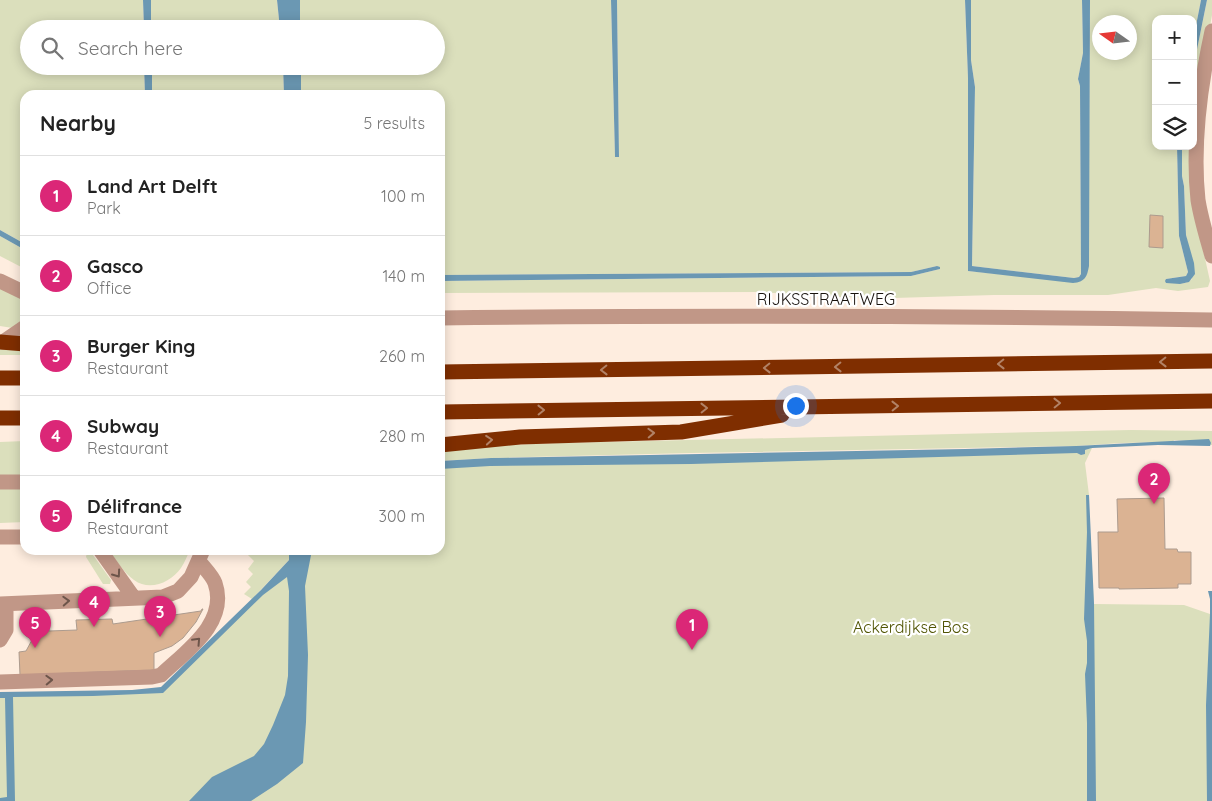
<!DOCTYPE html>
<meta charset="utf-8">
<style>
:root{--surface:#fff;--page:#f2f2f2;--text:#222;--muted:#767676;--line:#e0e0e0;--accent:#db2777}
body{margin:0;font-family:Quicksand,sans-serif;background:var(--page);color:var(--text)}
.controls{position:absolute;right:15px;top:15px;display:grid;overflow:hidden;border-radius:10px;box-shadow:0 2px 12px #0003}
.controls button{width:45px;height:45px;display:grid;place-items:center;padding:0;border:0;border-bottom:1px solid var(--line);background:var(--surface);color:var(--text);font:25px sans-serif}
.compass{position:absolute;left:1092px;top:15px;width:45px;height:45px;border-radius:50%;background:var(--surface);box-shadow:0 2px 12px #0003;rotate:284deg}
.you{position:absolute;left:795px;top:405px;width:18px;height:18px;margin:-12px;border:4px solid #fff;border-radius:50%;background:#1a73e8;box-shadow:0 0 0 8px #1a73e833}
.badge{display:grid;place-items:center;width:32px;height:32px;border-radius:50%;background:var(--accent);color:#fff;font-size:16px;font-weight:700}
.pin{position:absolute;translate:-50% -41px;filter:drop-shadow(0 1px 2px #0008)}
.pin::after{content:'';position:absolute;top:26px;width:18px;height:15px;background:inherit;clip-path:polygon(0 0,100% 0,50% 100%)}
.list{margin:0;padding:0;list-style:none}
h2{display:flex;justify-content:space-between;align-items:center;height:65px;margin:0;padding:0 20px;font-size:21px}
h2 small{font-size:16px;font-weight:400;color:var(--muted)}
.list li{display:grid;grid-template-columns:32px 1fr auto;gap:15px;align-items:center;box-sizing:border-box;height:80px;padding:0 20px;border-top:1px solid var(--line)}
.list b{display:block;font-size:19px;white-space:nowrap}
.list p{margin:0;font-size:16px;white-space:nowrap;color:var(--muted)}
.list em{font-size:16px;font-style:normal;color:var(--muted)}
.icon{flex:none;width:28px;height:28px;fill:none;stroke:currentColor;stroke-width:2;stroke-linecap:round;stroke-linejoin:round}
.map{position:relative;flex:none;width:1212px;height:801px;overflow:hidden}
.search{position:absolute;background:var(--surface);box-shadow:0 2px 12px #0003;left:20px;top:20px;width:425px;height:55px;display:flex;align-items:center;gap:12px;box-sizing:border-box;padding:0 18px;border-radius:28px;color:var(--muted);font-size:19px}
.panel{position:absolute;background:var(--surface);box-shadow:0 2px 12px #0003;left:20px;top:90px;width:425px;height:465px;border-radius:15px}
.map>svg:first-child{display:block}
.green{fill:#dbdfbc;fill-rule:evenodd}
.water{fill:#6b98b3}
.building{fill:#dbb393;stroke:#ac9b8e}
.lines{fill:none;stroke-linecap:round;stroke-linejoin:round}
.minor{stroke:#c19787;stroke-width:15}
.highway{stroke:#7f2e00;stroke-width:15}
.oneway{stroke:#b28266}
.oneway2{stroke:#6d554a}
.labels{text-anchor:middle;stroke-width:4.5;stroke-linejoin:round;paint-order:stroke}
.street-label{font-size:16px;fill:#19130e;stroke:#fff}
.park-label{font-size:16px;fill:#515504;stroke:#fff}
</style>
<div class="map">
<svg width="1212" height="801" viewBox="0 0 1212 801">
<rect width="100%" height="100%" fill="#feeddf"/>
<!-- green -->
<path class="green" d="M0,0H143L144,29H29V66H144L145,95H25V244L0,230Z
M151,0H277L280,29H151Z
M300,0H611L615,157L619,156L617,0H965L968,78V271L1079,282L1088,266L1090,0H1201L1193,41V19H1156V146H1177L1179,236L1188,272L1186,276L1166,279C1175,282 1184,287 1192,279L1189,249L1186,235L1184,186L1182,176V146H1192L1200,236L1210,281L1208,287L1178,291L1156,288L1108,295H994L894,298L837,297L760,292L440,293V281L911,276L940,269L937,266L911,272L440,275V95H301V66H436V29H300ZM1100,22H1130V52H1100Z
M971,0H1082L1083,53L1078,79L1080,86L1081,274L1079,277L1074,278L972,266L975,87L971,60Z
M1207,0H1212V15L1193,122V69Z
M152,66H283L284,95H152Z
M0,236L25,250V269L0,256Z
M0,287L25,300V330L0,326Z
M0,349L25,351V355H0Z
M1131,430L1212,431V445H1210L1211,443L1174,440L1173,442L1121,443L1076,446L691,453L491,458L440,461V449L454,447L559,443Z
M25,441V476H0V442Z
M1092,448L1085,463L1089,495H1088L1094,607V604L1184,605L1210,614L1212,801H0V695L163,690L302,550H440V465L1085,450Z
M25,485V522L0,523V486Z
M109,550H190C187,556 185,562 181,568C171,582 150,592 134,580C124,573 116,560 109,550Z
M243,550H289V560L252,599L244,594L251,587L246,582L253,574L248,569L254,561Z
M87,552L93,555L111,580L110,584H103L86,557Z"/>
<!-- water -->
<path class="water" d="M143,0H151V29H144Z
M277,0H300V29H280Z
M611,0H617L619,157H615Z
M965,0H971V60L975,87L972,266L1074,278L1079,277L1081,274L1080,86L1078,79L1083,53L1082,0H1090L1089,266C1087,277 1085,282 1073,283L968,271V78Z
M1201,0H1207L1193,69V41Z
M144,66H152V95H145Z
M283,66H301V95H284Z
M1177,146H1182V176L1184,186L1186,235L1194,263L1195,274L1189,282L1180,284L1166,283L1165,281L1166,279L1186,276L1188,272L1179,236Z
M0,230L25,244V250L0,236Z
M937,266L940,267V269L911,276L440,281V275L911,272Z
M1209,439L1211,443L1210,446L1158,445L1092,448L1085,450V454L1081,455L1077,453L691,464L490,466L440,469V461L491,458L965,449L1076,446Z
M1086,495H1089L1094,603L1096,801H1087V723L1085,674L1087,663V641L1084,619L1087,532Z
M289,550H312L305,586L308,655L306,722L303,763L277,784L251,801H189L212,777L254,756L264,744L273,725L285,695L288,676L289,591L287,577L263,595L163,693L93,696L13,697L15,801H0V798L7,797L5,698H0V692L132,690L161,687L261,590L289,560Z
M1208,591H1212V801H1207L1206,705L1210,614V599Z"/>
<!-- building -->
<path class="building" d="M1150,215L1163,216V248L1149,247Z
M1164,498L1165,549H1177L1178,552H1191V584H1178V588L1119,589V588H1099L1098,532H1118L1117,499Z
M202,609H203L196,622L183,638L172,646L154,653V670L20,675L19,652L26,651L32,640L25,635L26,630L45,623L49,625V631L77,630L76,620L112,619L113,624L201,611Z"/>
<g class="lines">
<!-- minor -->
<path class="minor" d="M1212,31C1200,86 1192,144 1198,200C1201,219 1207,238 1212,256
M0,281L25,293
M440,318C697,315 955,316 1212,320
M3,342L25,327
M0,482H25
M0,537H25
M100,550L134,598
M0,604L163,597L178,591L191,577L203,550
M0,640L6,630V604
M0,682L152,677L161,675C185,652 229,623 215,583C212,575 204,568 199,561"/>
<!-- highway -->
<path class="highway" d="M0,342L25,344
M440,372L1212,361
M0,378H25
M440,412L1212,401
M0,418H25
M440,445L520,437L681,432L782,415"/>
</g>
<!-- one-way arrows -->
<defs><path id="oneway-chevron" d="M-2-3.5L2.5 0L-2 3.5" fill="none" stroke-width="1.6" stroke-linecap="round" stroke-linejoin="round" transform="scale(1.25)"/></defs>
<g class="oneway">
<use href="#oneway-chevron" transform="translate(1163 362) rotate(179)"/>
<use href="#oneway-chevron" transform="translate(1001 364) rotate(179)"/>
<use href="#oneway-chevron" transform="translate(838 367) rotate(179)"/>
<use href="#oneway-chevron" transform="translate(767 368) rotate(179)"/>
<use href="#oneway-chevron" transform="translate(604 370) rotate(179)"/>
<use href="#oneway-chevron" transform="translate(1057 403) rotate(-1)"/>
<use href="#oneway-chevron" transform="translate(895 406) rotate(-1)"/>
<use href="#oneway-chevron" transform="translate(704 408) rotate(-1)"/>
<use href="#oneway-chevron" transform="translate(541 410) rotate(-1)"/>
<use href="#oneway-chevron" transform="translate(651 433) rotate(-2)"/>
<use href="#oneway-chevron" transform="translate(489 440) rotate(-5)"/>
</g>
<g class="oneway2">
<use href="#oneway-chevron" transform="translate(117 574) rotate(55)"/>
<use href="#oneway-chevron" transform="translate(66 601) rotate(-3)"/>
<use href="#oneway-chevron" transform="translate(197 641) rotate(-47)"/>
<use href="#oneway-chevron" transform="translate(49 680) rotate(-2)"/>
</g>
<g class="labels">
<!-- street labels -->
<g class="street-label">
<text x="826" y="305">RIJKSSTRAATWEG</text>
</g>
<!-- park labels -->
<g class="park-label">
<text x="911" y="633">Ackerdijkse Bos</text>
</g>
</g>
</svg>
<div class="controls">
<button>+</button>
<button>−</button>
<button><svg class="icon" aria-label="layers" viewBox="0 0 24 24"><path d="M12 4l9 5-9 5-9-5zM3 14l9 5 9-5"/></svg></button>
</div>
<svg class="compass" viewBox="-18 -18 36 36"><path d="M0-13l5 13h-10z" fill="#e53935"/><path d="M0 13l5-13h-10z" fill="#767676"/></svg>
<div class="you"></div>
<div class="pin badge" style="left:692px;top:650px">1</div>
<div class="pin badge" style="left:1154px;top:504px">2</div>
<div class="pin badge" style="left:160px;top:637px">3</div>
<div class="pin badge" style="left:94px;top:627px">4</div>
<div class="pin badge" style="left:35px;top:648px">5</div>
<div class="search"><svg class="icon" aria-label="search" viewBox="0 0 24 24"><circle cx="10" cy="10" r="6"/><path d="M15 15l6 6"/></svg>Search here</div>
<section class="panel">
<h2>Nearby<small>5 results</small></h2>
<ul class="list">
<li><span class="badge">1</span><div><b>Land Art Delft</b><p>Park</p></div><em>100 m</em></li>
<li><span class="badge">2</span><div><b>Gasco</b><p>Office</p></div><em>140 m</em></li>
<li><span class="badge">3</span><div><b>Burger King</b><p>Restaurant</p></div><em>260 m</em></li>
<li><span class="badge">4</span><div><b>Subway</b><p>Restaurant</p></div><em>280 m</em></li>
<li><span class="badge">5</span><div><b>Délifrance</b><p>Restaurant</p></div><em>300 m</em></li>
</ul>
</section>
</div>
